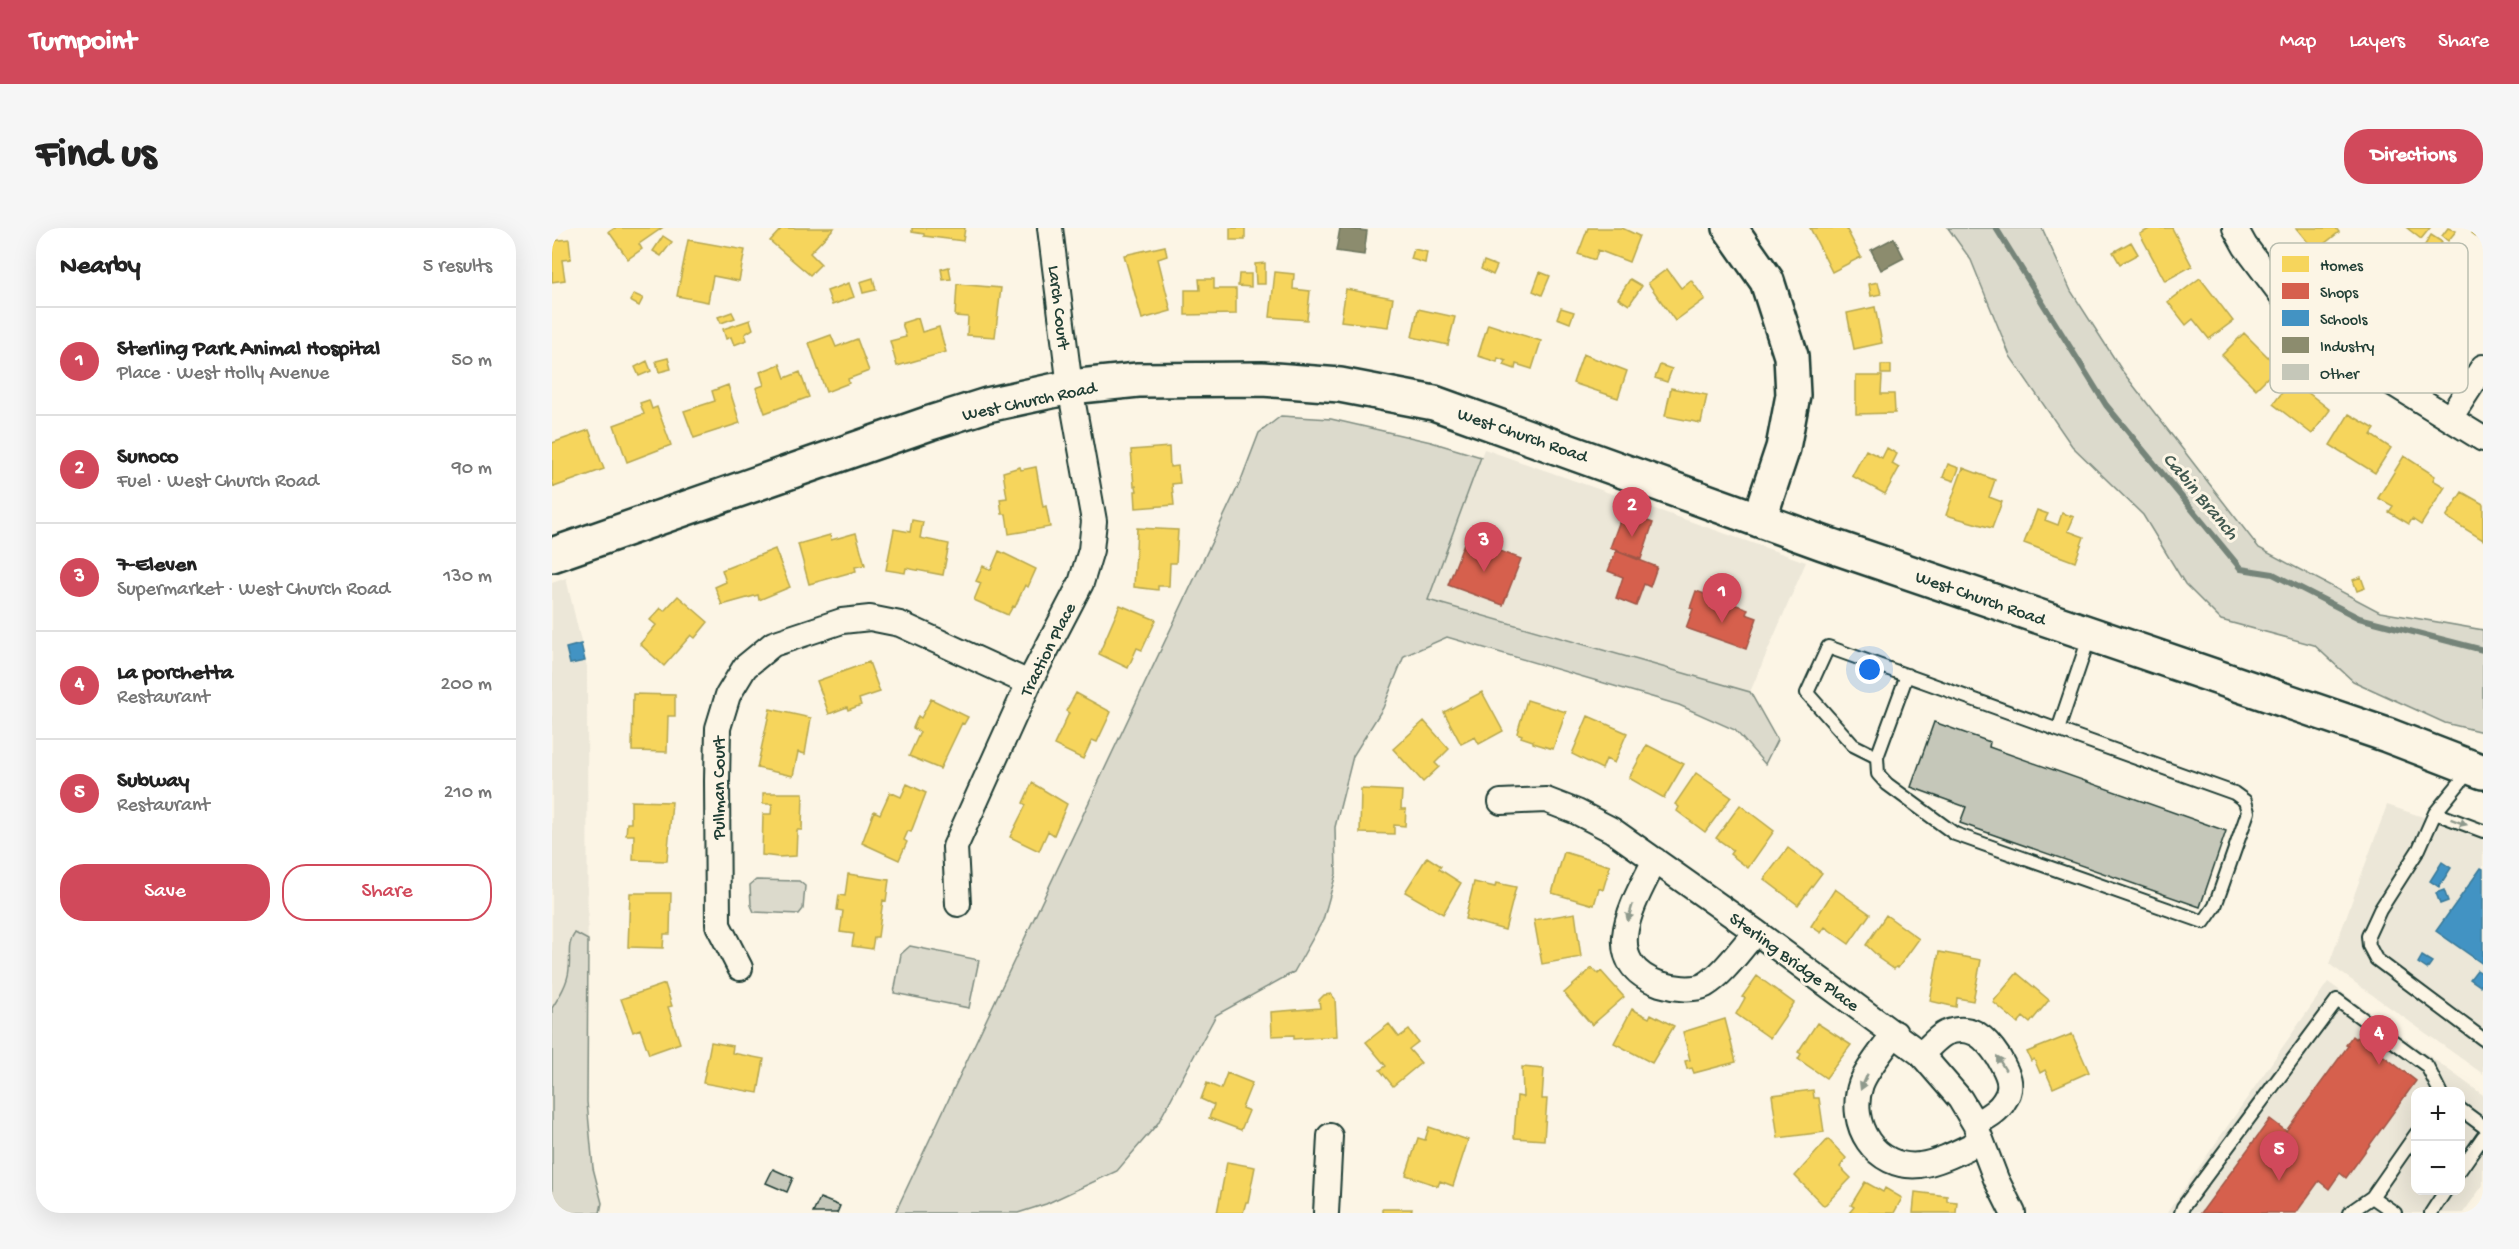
<!DOCTYPE html>
<meta charset="utf-8">
<style>
:root{--surface:#fff;--page:#f6f6f6;--text:#222;--muted:#767676;--line:#e0e0e0;--accent:#d1495b}
body{margin:0;font-family:"Gochi Hand",sans-serif;background:var(--page);color:var(--text)}
.controls{position:absolute;right:18px;bottom:18px;display:grid;overflow:hidden;border-radius:12px;box-shadow:0 6px 24px #0002}
.controls button{width:54px;height:54px;display:grid;place-items:center;padding:0;border:0;border-bottom:2px solid var(--line);background:var(--surface);color:var(--text);font:30px sans-serif}
.you{position:absolute;left:1318px;top:442px;width:21px;height:21px;margin:-15px;border:4px solid #fff;border-radius:50%;background:#1a73e8;box-shadow:0 0 0 9px #1a73e833}
.badge{display:grid;place-items:center;width:39px;height:39px;border-radius:50%;background:var(--accent);color:#fff;font-size:20px;font-weight:700}
.pin{position:absolute;translate:-50% -50px;filter:drop-shadow(0 2px 3px #0008)}
.pin::after{content:'';position:absolute;top:32px;width:21px;height:18px;background:inherit;clip-path:polygon(0 0,100% 0,50% 100%)}
.list{margin:0;padding:0;list-style:none}
h2{display:flex;justify-content:space-between;align-items:center;height:78px;margin:0;padding:0 24px;font-size:26px}
h2 small{font-size:20px;font-weight:400;color:var(--muted)}
.list li{display:grid;grid-template-columns:39px 1fr auto;gap:18px;align-items:center;box-sizing:border-box;height:108px;padding:0 24px;border-top:2px solid var(--line)}
.list b{display:block;font-size:22px;white-space:nowrap}
.list p{margin:0;font-size:20px;white-space:nowrap;color:var(--muted)}
.list em{font-size:20px;font-style:normal;color:var(--muted)}
.actions{display:flex;gap:12px;padding:18px 24px}
.actions a{flex:1;padding:14px 0;border:2px solid var(--accent);border-radius:24px;text-align:center;font-size:21px;color:var(--accent)}
.actions .main{background:var(--accent);color:#fff}
.map{position:relative;flex:none;width:1931px;height:985px;overflow:hidden;border-radius:24px}
header{display:flex;align-items:center;gap:36px;box-sizing:border-box;height:84px;padding:0 30px;background:var(--accent);color:#fff}
header strong{font-size:28px}
nav{display:flex;gap:33px;margin-inline-start:auto;font-size:21px}
.intro{display:flex;align-items:center;justify-content:space-between;box-sizing:border-box;height:144px;padding:0 36px}
h1{margin:0;font-size:42px}
.button{padding:15px 27px;border-radius:24px;background:var(--accent);color:#fff;font-size:21px;font-weight:700}
main{display:flex;gap:36px;padding:0 36px}
aside{flex:1;background:var(--surface);border-radius:24px;box-shadow:0 6px 24px #0002}
.map>svg:first-child{display:block}
.built{fill:#ece7d8;fill-rule:evenodd}
.green{fill:#dcdacc;stroke:#7e8c80;stroke-width:1.5}
.homes{fill:#f6d55c;stroke:#b6a750;stroke-width:1.5}
.shops{fill:#d6604d;stroke:#9f5646;stroke-width:1.5}
.schools{fill:#4393c3;stroke:#387998;stroke-width:1.5}
.industry{fill:#8c8c6e;stroke:#6b745d;stroke-width:1.5}
.lines{fill:none;stroke-linecap:round;stroke-linejoin:round}
.stream{stroke:#758479;stroke-width:6}
.building{fill:#c5c7b9;stroke:#1f3d34;stroke-width:1.5}
.lane-casing{stroke:#1f3d34;stroke-width:16}
.street-casing{stroke:#1f3d34;stroke-width:28}
.secondary-casing{stroke:#1f3d34;stroke-width:38}
.lane{stroke:#fcf5e5;stroke-width:12}
.street{stroke:#fcf5e5;stroke-width:24}
.secondary{stroke:#fcf5e5;stroke-width:33}
.oneway{fill:#8e998c}
.labels{text-anchor:middle;stroke-width:6;stroke-linejoin:round;paint-order:stroke}
.street-label{font-size:18px;fill:#1f3d34;stroke:#fcf5e5}
.water-label{font-size:20px;font-style:italic;fill:#435a51;stroke:#fcf5e5}
.key{fill:#fcf5e5;stroke:#babeb0;stroke-width:1.5}
.key-label{font-size:16px;fill:#1f3d34}
</style>
<header>
<strong>Turnpoint</strong>
<nav><a>Map</a><a>Layers</a><a>Share</a></nav>
</header>
<div class="intro"><h1>Find us</h1><a class="button">Directions</a></div>
<main>
<aside>
<h2>Nearby<small>5 results</small></h2>
<ul class="list">
<li><span class="badge">1</span><div><b>Sterling Park Animal Hospital</b><p>Place · West Holly Avenue</p></div><em>50 m</em></li>
<li><span class="badge">2</span><div><b>Sunoco</b><p>Fuel · West Church Road</p></div><em>90 m</em></li>
<li><span class="badge">3</span><div><b>7-Eleven</b><p>Supermarket · West Church Road</p></div><em>130 m</em></li>
<li><span class="badge">4</span><div><b>La porchetta</b><p>Restaurant</p></div><em>200 m</em></li>
<li><span class="badge">5</span><div><b>Subway</b><p>Restaurant</p></div><em>210 m</em></li>
</ul>
<div class="actions"><a class="main">Save</a><a>Share</a></div>
</aside>
<div class="map">
<svg width="1931" height="985" viewBox="0 0 1931 985">
<rect width="100%" height="100%" fill="#fcf5e5"/>
<filter id="ink" filterUnits="userSpaceOnUse"><feTurbulence type="fractalNoise" baseFrequency=".0167" numOctaves="2"/><feDisplacementMap in="SourceGraphic" scale="12" xChannelSelector="R" yChannelSelector="G"/><feConvolveMatrix kernelMatrix="1 2 1 2 8 2 1 2 1" color-interpolation-filters="sRGB"/></filter>
<g filter="url(#ink)">
<!-- built -->
<path class="built" d="M932,221L1254,334L1198,464L875,372Z
M14,350L35,439L36,837L31,844L0,846V355Z
M1835,577L1931,609V846L1777,736Z
M1776,754L1931,867V957L1911,985H1615ZM1864,864H1908V962H1864Z"/>
<!-- green -->
<path class="green" d="M1396,0H1490L1519,63L1571,144L1707,320L1828,384L1931,402V504L1893,495L1801,453L1762,417L1669,392L1633,356L1591,287L1520,218L1458,128L1419,32Z
M729,188L779,191L879,214L929,229L876,372L1198,464L1225,512L1213,536L1183,502L1127,477L895,409L852,428L831,480L801,528L783,599L784,646L771,692L742,744L664,787L606,895L565,943L494,976L466,985H343L689,252L707,205Z
M204,652L247,653L253,658L251,681L247,686L202,684L199,677L198,657Z
M23,705L36,712L35,874L41,940L50,975L48,985H0V780C7,769 16,755 17,741C19,727 14,717 23,705Z
M358,718L427,732L417,780L342,765L349,726Z"/>
<!-- homes -->
<path class="homes" d="M63,0H110L87,16L90,21L76,31L57,4Z
M230,0H282L258,25L269,36L258,47L218,13Z
M360,0H413L411,13L372,8V6L360,4Z
M678,0H693V12H678Z
M1036,0H1070L1087,8L1077,34L1046,22L1043,32L1026,26Z
M1258,0H1294L1309,29L1280,44Z
M1599,0H1620L1640,38L1613,53L1588,6Z
M1744,0H1784L1787,4L1763,23Z
M1855,0H1878L1869,11Z
M1896,0L1904,3L1896,13L1890,8Z
M1923,0H1931V13L1920,5Z
M1879,7L1890,14L1881,27L1871,20Z
M111,8L120,14L109,28L101,23Z
M17,11L19,31L10,32L13,52L0,54V13Z
M136,12L193,22L187,53L161,48L156,74L125,68Z
M1579,14L1586,26L1568,36L1561,24Z
M613,18L615,28L606,31L619,83L590,91L572,27Z
M862,21L875,24L873,35L859,31Z
M932,33L945,38L941,47L929,41Z
M713,35V56H704L703,36Z
M397,39L399,51L391,52L389,41Z
M1115,41L1129,60L1139,52L1153,71L1123,93L1096,55Z
M723,44L742,46L741,61L758,63L755,92L718,89Z
M988,44L998,48L990,67L981,63Z
M687,46H699V59L686,58Z
M321,50L324,62L311,65L308,54Z
M1648,50L1681,93L1657,111L1641,91L1634,97L1616,74Z
M647,51H662V61H684V86L633,87V62H648Z
M1078,51L1090,58L1077,77L1066,70Z
M1326,54L1329,66L1319,68L1317,56Z
M297,55L302,69L280,77L275,63Z
M405,56L449,60L443,109L415,107L416,89L403,88Z
M794,61L841,70L836,99L789,93Z
M82,66L91,70L87,78L78,73Z
M1323,79L1330,115L1302,121L1295,85Z
M1009,80L1022,84L1018,95L1005,90Z
M866,81L903,89L896,117L860,109Z
M180,84L183,90L169,95L166,89Z
M366,90L370,104L387,99L394,124L345,138L338,113L354,109L350,95Z
M198,92L201,101L193,106L195,112L182,117L179,109L174,111L171,101Z
M936,96L989,113L980,141L964,136L963,141L952,137L954,133L946,130L945,134L926,128Z
M1692,105L1726,139L1704,161L1670,127Z
M279,107L284,119L305,111L317,143L296,151L297,155L274,164L257,115Z
M1031,126L1075,143L1066,170L1021,155Z
M116,130L119,141L107,144L104,133Z
M95,133L99,143L87,148L83,139Z
M228,136L233,150L248,144L257,169L213,185L204,160L212,157L208,144Z
M1108,137L1120,141L1115,154L1103,150Z
M1329,137H1339V146H1329Z
M1304,148H1330L1329,166H1342L1343,185L1304,186Z
M1740,152L1778,182L1760,206L1721,176Z
M176,157L188,195L142,210L132,183L163,173L160,163Z
M1119,160L1155,167L1149,195L1113,188Z
M97,172L100,181L105,179L119,217L75,234L62,197L92,186L88,175Z
M1797,186L1823,201L1819,207L1839,220L1823,245L1778,217Z
M37,202L52,241L2,259L0,253V215Z
M617,219L618,239L626,238L628,255L620,256L622,277L584,280L583,263H585L584,258H582L579,222Z
M1335,220L1345,226L1340,236L1347,240L1333,266L1300,248L1314,222L1330,230Z
M1852,228L1883,248L1881,252L1893,259L1869,297L1860,291L1857,296L1837,284L1841,278L1826,270Z
M1396,236L1407,240L1402,253L1391,249Z
M468,239L469,242L484,239L491,279L494,278L498,299L457,306L454,286H450L448,271L455,270L451,244Z
M1411,240L1443,252L1437,269L1450,274L1440,300L1394,287Z
M1910,264L1931,276V312L1894,289Z
M1485,282L1496,286L1493,292L1506,297L1510,285L1522,289L1516,303L1532,309L1523,334L1472,315Z
M360,292L371,294L368,310L397,316L391,347L354,340L353,345L334,342L342,301L358,304Z
M585,300L626,302L624,335H618L617,358H606V362L582,359Z
M304,305L313,337L303,339L304,343L257,356L246,316L278,307L279,312Z
M223,321L238,359L207,372L206,367L170,377L163,359L174,354L170,342Z
M447,323L484,341L476,359L473,357L463,379L461,378L456,387L422,372L429,355L424,353L431,338L439,342Z
M1809,349L1813,360L1805,363L1801,352Z
M126,368L156,394L143,410L139,407L112,438L88,416L104,397L98,392L109,380L112,383Z
M568,377L604,392L590,422L585,420L576,440L547,426Z
M317,434L328,464L307,471L309,477L296,482L295,479L277,486L265,453Z
M930,464L951,503L927,516L923,509L909,516L892,484Z
M524,465L559,484L545,514L540,512L531,531L502,517L517,485L514,483Z
M81,466L123,467V488H116L115,524L80,523Z
M379,471L416,489L412,496L410,495L388,541L357,528L368,504L361,500L366,488L369,490Z
M975,472L1014,484L1001,521L981,515V513L969,509L970,507L965,505Z
M218,481L259,490L253,526L246,524L241,548L205,540Z
M1036,488L1075,505L1062,535L1054,531L1050,541L1020,526Z
M872,493L897,521L883,535L887,539L871,554L841,521Z
M1095,517L1132,536L1112,570L1077,550Z
M1144,545L1179,569L1153,604L1125,583L1127,579L1123,576Z
M480,555L515,576L502,607L496,603L487,623L458,609L474,577L471,575Z
M355,556L374,565L359,604L356,603L352,612L355,614L347,632L310,615L322,583L328,586L338,564L349,569Z
M809,561L850,563L849,581H854L853,598L842,597V606L808,605Z
M211,565H251L250,602H245L244,628L226,629L210,627L211,586H219L220,576H211Z
M79,573L120,574L115,633L81,632L82,607H74L75,595H79Z
M1188,577L1222,603L1196,640L1178,626L1181,622L1164,610Z
M1236,620L1270,645L1246,677L1212,651Z
M1012,624L1058,638L1051,662L1047,660L1042,677L1000,665Z
M875,629L889,638L887,641L909,655L891,686L853,664Z
M296,646L337,652L334,673L331,672L326,709H322L320,721L300,718L302,706L288,704L291,683L285,682L287,667L293,668Z
M922,654L943,659L944,655L964,659L953,702L913,691Z
M1283,661L1318,686L1297,716L1273,699L1269,705L1259,698Z
M78,665H119L118,706H112L111,720L76,719Z
M1023,685L1029,729L990,736L982,692Z
M1334,687L1367,711L1346,740L1344,739L1342,741L1326,730L1327,729L1314,717Z
M1387,724L1429,732L1421,773L1405,770L1404,779L1378,773Z
M1040,740L1046,746L1049,743L1072,769L1040,797L1012,765Z
M1465,745L1497,772L1478,795L1471,789L1466,795L1441,774Z
M1205,748L1242,775L1218,810L1184,786L1193,770L1190,769Z
M113,756L120,778L116,779L128,815L97,826L88,801L81,804L69,771Z
M779,766L783,771L785,808L742,811V807L720,808L719,784L768,780L767,772L772,767Z
M1080,781L1097,790L1099,786L1122,798L1100,835L1062,815Z
M1173,791L1184,834L1142,845L1140,840L1135,841L1133,833L1138,832L1131,804Z
M1265,795L1299,817L1274,850L1246,831L1249,826L1246,824Z
M837,796L847,809L857,802L866,814L857,821L869,835L841,858L828,842L834,838L814,814Z
M1520,806L1537,844L1501,860L1493,842L1488,845L1482,831L1479,833L1475,824Z
M159,814L181,818L180,825L212,831L206,865L151,855Z
M970,839L992,841L990,871H995L992,912L962,910L965,868L971,869Z
M675,845L700,855L690,880L697,883L689,902L657,890L662,877L649,871L655,855L669,861Z
M1261,862L1262,870H1267L1272,904L1226,910L1220,867Z
M877,899L916,912L901,958L888,953L886,958L854,947L866,910L873,912Z
M1276,911L1294,930L1288,939L1299,950L1272,978L1243,948Z
M675,934L703,939L696,974H694L691,985H665Z
M1313,954L1331,964L1333,960L1350,970L1342,985H1297L1302,979L1299,977Z
M1363,964L1395,968V973L1405,974L1404,985H1361Z
M830,981H860L859,984L871,985H830Z"/>
<!-- shops -->
<path class="shops" d="M1071,284L1101,295L1089,331L1058,320Z
M914,310L969,331L951,377L896,357Z
M1064,323L1105,339L1098,359L1092,356L1084,378L1064,370L1071,349L1056,343Z
M1144,363L1196,381L1194,386L1205,390L1194,421L1134,400L1141,381L1138,380Z
M1800,808L1804,811L1806,808L1864,853L1794,950L1788,945L1777,961L1767,953L1744,985H1649L1718,891L1734,903L1796,818L1794,817Z"/>
<!-- schools -->
<path class="schools" d="M29,416L33,433L18,436L14,420Z
M1890,634L1899,640L1887,659L1878,653Z
M1929,640L1931,641V736L1884,703Z
M1892,662L1896,673L1888,676L1884,665Z
M1870,728L1880,734L1875,741L1866,735Z
M1925,742L1931,746V754L1928,758L1918,751Z"/>
<!-- industry -->
<path class="industry" d="M788,0L815,3L812,27L784,23Z
M1342,10L1352,30L1329,42L1319,22Z"/>
<g class="lines">
<!-- stream -->
<path class="stream" d="M1444,0L1554,177L1689,341L1721,346L1807,390L1931,422"/>
</g>
<!-- building -->
<path class="building" d="M1382,494L1438,514L1437,519L1674,603L1648,679L1408,595L1414,579L1359,559Z
M221,941L241,950L235,964L214,955Z
M268,970L288,978L285,985H261Z"/>
<g class="lines">
<defs>
<path id="lane" d="M1506,502L1682,565L1693,573L1696,584L1663,678L1652,694L1403,606L1335,556L1326,546L1325,529L1301,517L1255,465L1276,419L1506,502L1538,407
M1325,529L1355,447
M1919,541L1883,585L1867,621L1828,682L1816,708L1817,718L1824,731L1931,811
M1883,585L1931,603
M1908,881L1931,898
M1908,942L1931,909
M1820,969L1843,985
M1629,985L1631,979L1785,772L1875,838L1888,864
M1797,985L1820,969L1864,906
M1879,985L1894,962"/>
<path id="street" d="M1683,0L1693,18L1732,70L1774,110L1829,148L1931,211
M1898,190L1931,139
M949,574L994,572L1025,584L1060,602L1204,704L1369,826L1408,871L1423,896L1444,951L1461,985
M1103,632C1083,673 1044,733 1108,756C1121,760 1141,763 1153,757C1173,745 1188,721 1204,704
M406,676L403,619L477,455L529,355L539,322L542,293L518,159L498,0
M188,740L166,697L165,553L166,500L176,467L193,439L221,416L290,393L318,390L348,396L477,455
M1343,805C1333,819 1315,840 1309,856C1295,896 1323,942 1368,937C1389,934 1410,922 1429,913
M1369,826C1377,820 1385,809 1394,805C1420,795 1434,810 1447,830C1455,844 1463,858 1452,873C1446,884 1433,890 1423,896
M774,985L778,908"/>
<path id="secondary" d="M1178,0L1215,53L1239,128L1241,167L1231,220L1207,292
M0,327L378,195L435,177L518,159L586,152L710,151L788,157L882,175L1271,315L1835,507L1931,544"/>
</defs>
<!-- lane casing -->
<use href="#lane" class="lane-casing"/>
<!-- street casing -->
<use href="#street" class="street-casing"/>
<!-- secondary casing -->
<use href="#secondary" class="secondary-casing"/>
<!-- lane -->
<use href="#lane" class="lane"/>
<!-- street -->
<use href="#street" class="street"/>
<!-- secondary -->
<use href="#secondary" class="secondary"/>
</g>
<!-- one-way arrows -->
<defs><path id="oneway-solid" d="M-6-.8H1V-3.2L6.5 0L1 3.2V.8H-6Z" transform="scale(1.5)"/></defs>
<g class="oneway">
<use href="#oneway-solid" transform="translate(1907 594) rotate(20)"/>
<use href="#oneway-solid" transform="translate(1078 685) rotate(107)"/>
<use href="#oneway-solid" transform="translate(1449 835) rotate(-121)"/>
<use href="#oneway-solid" transform="translate(1312 854) rotate(114)"/>
</g>
</g>
<g class="labels">
<!-- street labels -->
<g class="street-label">
<text transform="translate(508 79) rotate(83)" y="6">Larch Court</text>
<text transform="translate(477 172) rotate(-12)" y="6">West Church Road</text>
<text transform="translate(971 206) rotate(19)" y="6">West Church Road</text>
<text transform="translate(1429 369) rotate(19)" y="6">West Church Road</text>
<text transform="translate(495 421) rotate(-63)" y="6">Traction Place</text>
<text transform="translate(166 560) rotate(-90)" y="6">Pullman Court</text>
<text transform="translate(1243 733) rotate(36)" y="6">Sterling Bridge Place</text>
</g>
<!-- water labels -->
<g class="water-label">
<text transform="translate(1650 267) rotate(50)" y="7">Cabin Branch</text>
</g>
</g>
<!-- legend -->
<rect x="1718" y="15" width="198" height="150" rx="9" class="key"/>
<rect x="1730" y="28" width="27" height="16" fill="#f6d55c"/>
<rect x="1730" y="55" width="27" height="16" fill="#d6604d"/>
<rect x="1730" y="82" width="27" height="16" fill="#4393c3"/>
<rect x="1730" y="109" width="27" height="16" fill="#8c8c6e"/>
<rect x="1730" y="136" width="27" height="16" fill="#c5c7b9"/>
<g class="key-label">
<text x="1768" y="42">Homes</text>
<text x="1768" y="69">Shops</text>
<text x="1768" y="96">Schools</text>
<text x="1768" y="123">Industry</text>
<text x="1768" y="150">Other</text>
</g>
</svg>
<div class="controls">
<button>+</button>
<button>−</button>
</div>
<div class="you"></div>
<div class="pin badge" style="left:1170px;top:395px">1</div>
<div class="pin badge" style="left:1080px;top:309px">2</div>
<div class="pin badge" style="left:932px;top:344px">3</div>
<div class="pin badge" style="left:1827px;top:837px">4</div>
<div class="pin badge" style="left:1727px;top:953px">5</div>
</div>
</main>
